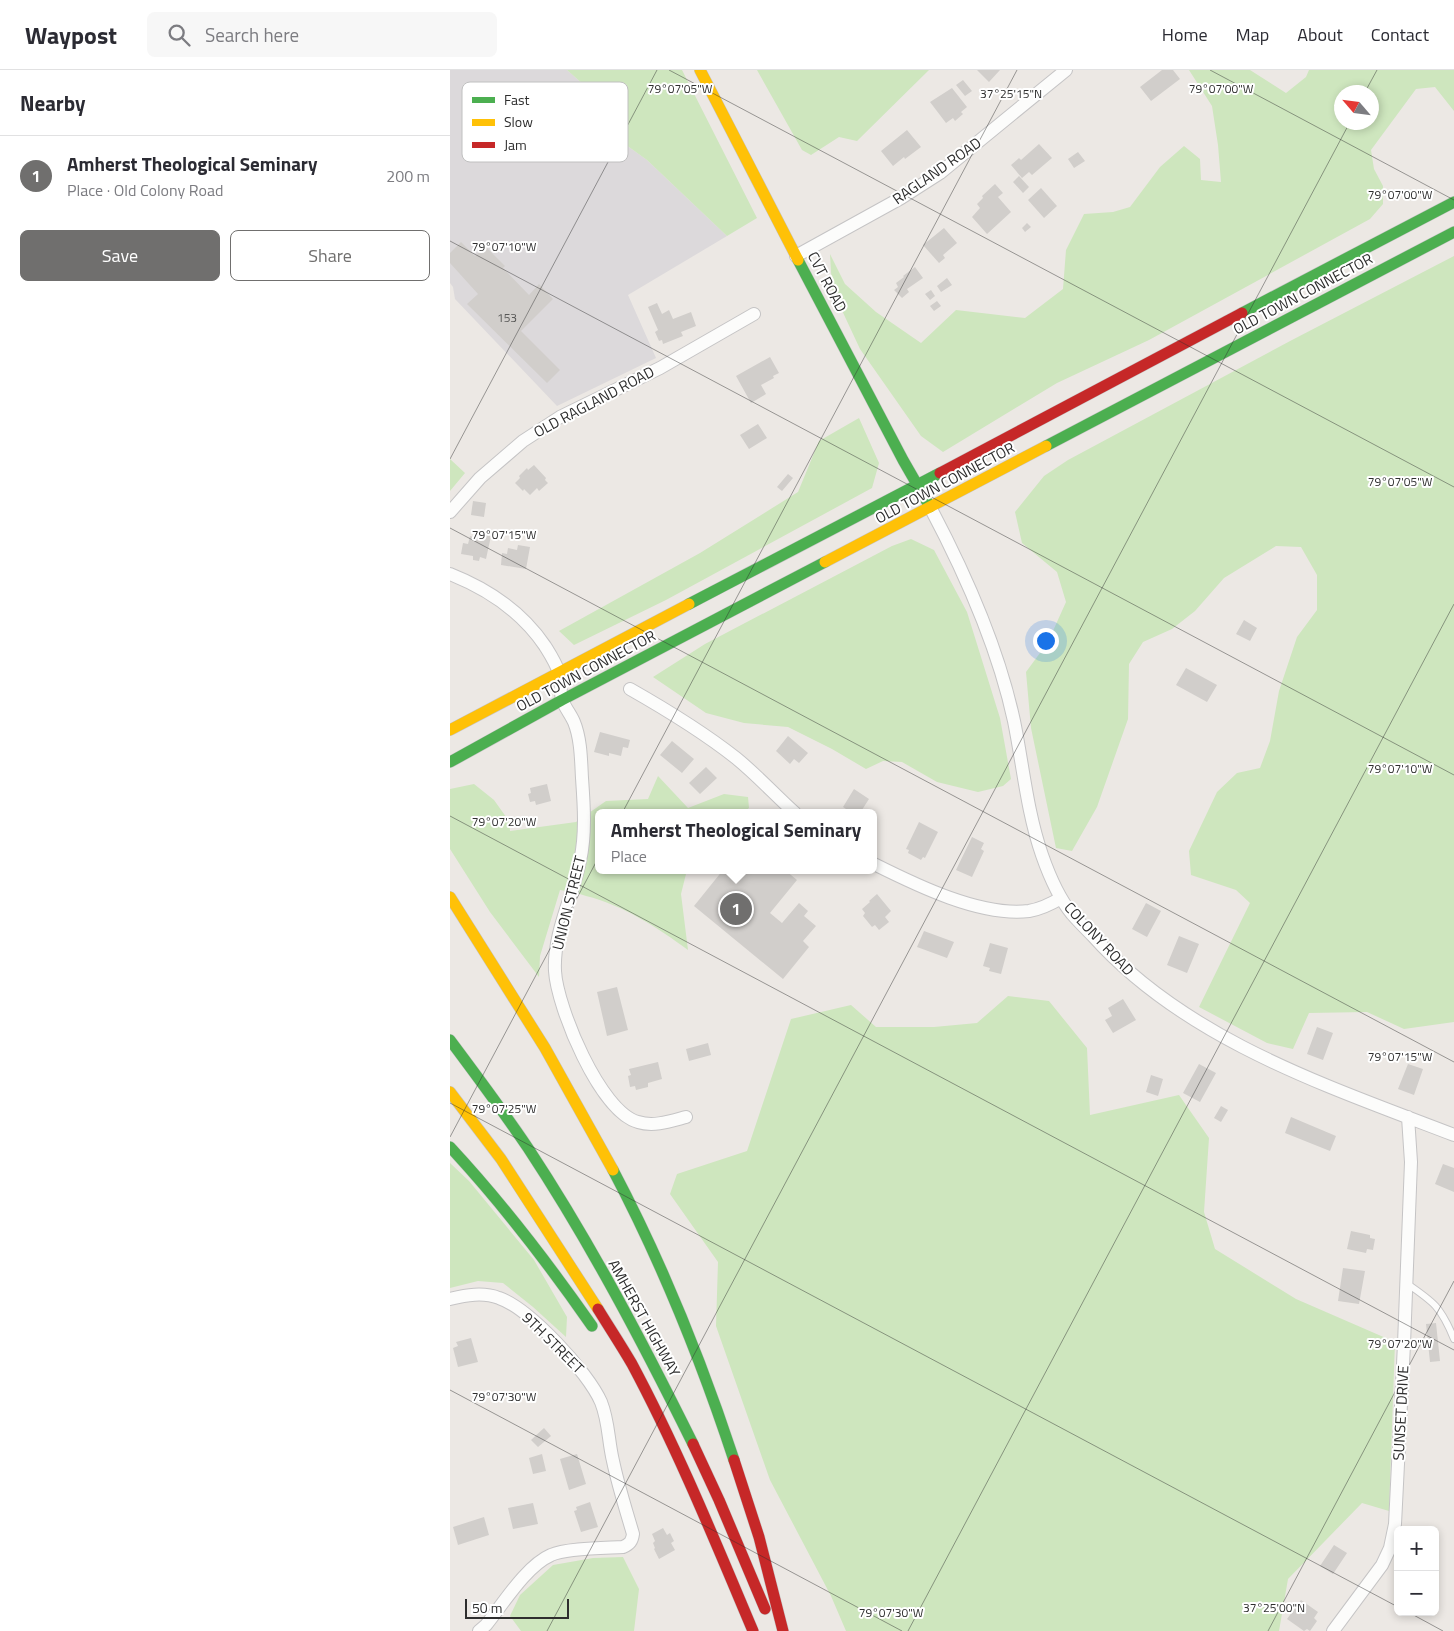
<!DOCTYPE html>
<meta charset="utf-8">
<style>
:root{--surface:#fff;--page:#f7f7f7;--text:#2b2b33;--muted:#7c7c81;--line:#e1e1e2;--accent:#706f6e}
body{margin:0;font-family:"Titillium Web",sans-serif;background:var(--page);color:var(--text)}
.controls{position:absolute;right:15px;bottom:15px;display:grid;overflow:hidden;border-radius:8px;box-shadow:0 2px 8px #0003}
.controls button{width:45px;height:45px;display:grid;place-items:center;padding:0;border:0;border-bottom:1px solid var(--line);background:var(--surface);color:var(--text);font:25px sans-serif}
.compass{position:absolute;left:884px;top:15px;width:45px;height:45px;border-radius:50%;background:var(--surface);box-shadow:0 2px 8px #0003;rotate:298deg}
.scale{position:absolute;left:15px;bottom:12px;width:104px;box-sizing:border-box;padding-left:5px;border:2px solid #2e2e2e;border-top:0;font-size:14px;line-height:18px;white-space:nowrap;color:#2e2e2e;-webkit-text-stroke:4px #fff;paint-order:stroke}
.you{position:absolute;left:595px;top:570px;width:18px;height:18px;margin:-12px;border:4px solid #fff;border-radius:50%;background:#1a73e8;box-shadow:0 0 0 8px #1a73e833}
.badge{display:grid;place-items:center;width:32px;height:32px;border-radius:50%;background:var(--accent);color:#fff;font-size:16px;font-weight:700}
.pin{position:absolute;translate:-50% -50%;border:2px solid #fff;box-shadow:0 1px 5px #0006}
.popup{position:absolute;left:145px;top:739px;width:282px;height:65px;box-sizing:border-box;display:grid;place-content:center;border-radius:8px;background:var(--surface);filter:drop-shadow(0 1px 4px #0005);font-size:16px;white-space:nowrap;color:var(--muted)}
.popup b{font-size:19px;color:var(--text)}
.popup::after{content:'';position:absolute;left:50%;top:100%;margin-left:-10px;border:10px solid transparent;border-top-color:var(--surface)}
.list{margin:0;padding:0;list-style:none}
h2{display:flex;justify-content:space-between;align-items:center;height:65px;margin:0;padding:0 20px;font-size:21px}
h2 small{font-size:16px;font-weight:400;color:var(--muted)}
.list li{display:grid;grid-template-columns:32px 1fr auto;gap:15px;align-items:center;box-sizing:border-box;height:80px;padding:0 20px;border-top:1px solid var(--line)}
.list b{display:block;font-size:19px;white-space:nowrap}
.list p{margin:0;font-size:16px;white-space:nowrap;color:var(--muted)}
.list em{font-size:16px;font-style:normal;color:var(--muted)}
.actions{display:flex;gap:10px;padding:15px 20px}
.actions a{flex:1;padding:11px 0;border:1px solid var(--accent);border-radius:8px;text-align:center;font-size:18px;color:var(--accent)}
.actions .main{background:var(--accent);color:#fff}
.icon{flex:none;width:28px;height:28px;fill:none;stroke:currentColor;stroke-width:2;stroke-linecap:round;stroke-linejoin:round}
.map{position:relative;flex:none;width:1004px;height:1561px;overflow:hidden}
header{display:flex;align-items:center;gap:30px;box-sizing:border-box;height:70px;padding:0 25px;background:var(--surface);border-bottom:1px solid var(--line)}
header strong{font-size:24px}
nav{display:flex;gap:28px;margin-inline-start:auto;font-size:18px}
.search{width:350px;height:45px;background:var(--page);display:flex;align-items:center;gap:12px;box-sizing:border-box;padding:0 18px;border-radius:8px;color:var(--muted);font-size:19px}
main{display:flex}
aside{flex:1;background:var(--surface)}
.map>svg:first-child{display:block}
.industrial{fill:#dcd9db}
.green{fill:#cee6be;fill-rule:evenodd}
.building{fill:#d1cecb}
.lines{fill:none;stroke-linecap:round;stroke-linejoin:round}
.lane-casing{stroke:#c5c4c5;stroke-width:8}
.street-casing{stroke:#c5c4c5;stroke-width:14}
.fast-casing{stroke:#c5c4c5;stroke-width:12}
.slow-casing{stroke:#c5c4c5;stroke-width:12}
.jam-casing{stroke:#c5c4c5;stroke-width:12}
.lane{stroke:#fcfcfb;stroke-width:6}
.street{stroke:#fcfcfb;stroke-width:12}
.fast{stroke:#4caf50;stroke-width:11}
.slow{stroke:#ffc107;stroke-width:11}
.jam{stroke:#c62828;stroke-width:11}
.ticks{fill:none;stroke:#2e2e2e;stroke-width:1;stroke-opacity:0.45}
.labels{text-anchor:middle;stroke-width:4;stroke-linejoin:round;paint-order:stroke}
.number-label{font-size:12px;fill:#585857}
.street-label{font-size:15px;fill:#2e2e2e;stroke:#fff}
.key{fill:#fff;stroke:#c0c0c0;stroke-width:1}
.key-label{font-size:14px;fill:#2e2e2e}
.ticks-label{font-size:12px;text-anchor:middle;fill:#2e2e2e;stroke:#fff;stroke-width:4;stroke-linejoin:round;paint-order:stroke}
</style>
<header>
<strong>Waypost</strong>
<div class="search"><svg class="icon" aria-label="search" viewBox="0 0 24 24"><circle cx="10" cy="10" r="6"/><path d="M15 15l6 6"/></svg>Search here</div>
<nav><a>Home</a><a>Map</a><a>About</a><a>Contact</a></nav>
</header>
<main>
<aside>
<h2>Nearby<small></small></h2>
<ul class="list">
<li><span class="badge">1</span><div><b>Amherst Theological Seminary</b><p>Place · Old Colony Road</p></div><em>200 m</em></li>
</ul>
<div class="actions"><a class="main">Save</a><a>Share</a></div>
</aside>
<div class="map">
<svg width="1004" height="1561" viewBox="0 0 1004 1561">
<rect width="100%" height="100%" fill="#ece8e4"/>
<!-- industrial -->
<path class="industrial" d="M0,0H117L134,15L158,62L197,90L277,166L178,225L206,288L107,336L5,229L3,217L0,213Z"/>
<!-- green -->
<path class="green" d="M117,0H232L307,148L277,166L197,90L158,62L134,15Z
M307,0H479L407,71L389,67L361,85L352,80Z
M739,0H800L836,23L856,7L859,0H1004V41L985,17L966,19L921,80L924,99L933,116V134L920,149L699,270L607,313L493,382L471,366L410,279L382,219L380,184L395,214L426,242L471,273L506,240L575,248L613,219L616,180L634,144L663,142L680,137L710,97L734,76L750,89L751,110L771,112L768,75L762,36ZM892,22H922V52H892Z
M1004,186V952L954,959L917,942L859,943L843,979L817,973L749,937L800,833L786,820L741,805L739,781L767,722L787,703L810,698L820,671L829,621L847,567L867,540V505L851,477L826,476L774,508L745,541L722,559L693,572L679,594L678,649L647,737L622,781L606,778L581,658L576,602L598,572L616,532L607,502L572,473L565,442L594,406L618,390L842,270Z
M409,348L429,393L422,418L216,530L124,575L109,561L250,483L348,422L369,371Z
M0,389L15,403L0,421Z
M461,469L484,480L517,542L550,648L561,709L553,716L528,722L487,712L452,692L433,691L416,699L382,679L338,657L294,653L256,643L203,607L255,574L442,476Z
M208,706L238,738L274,724L298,727L299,738L292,743H148V800H237L231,824L238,880C208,858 173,835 136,826C128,823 119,822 110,820L90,886L89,907L40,842L0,779V719L24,714L44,730L59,751L60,761L126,752L156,731L198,729Z
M558,926L599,931L637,978L640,1045L729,1025L759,1068L754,1142L765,1179L846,1229L945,1272L939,1441L912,1433L838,1509L829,1561H396L381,1526L320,1410L266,1256L268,1192L220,1124L227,1104L297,1081L341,949L401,935L426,957H484L527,953Z
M0,1093L19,1111L84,1190L117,1247L116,1267L83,1237L53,1213L28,1211L0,1218Z
M173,1487L189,1519L184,1561H71L60,1546L70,1525L103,1495L143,1488Z"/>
<!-- building -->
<path class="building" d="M527,0H550L539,12Z
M712,0H723L730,9L701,31L690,17Z
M513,10L522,21L515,26L506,15Z
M502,18L517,37L511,42L513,44L505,51L503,48L496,53L480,32Z
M457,60L471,77L455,89L454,87L443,96L431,81Z
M589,74L602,88L582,105L579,102L572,108L561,95L569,88L571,90Z
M628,82L635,91L624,98L618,89Z
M569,106L579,117L573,123L563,112Z
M545,114L553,123L548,127L561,142L537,164L522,147L530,138L527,134L533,128L532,126Z
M591,118L607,136L594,148L578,130Z
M577,153L581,157L575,162L572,158Z
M494,158L507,173L493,185L495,188L489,193L473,175Z
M11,172L25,186L35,176L55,196L53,198L79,225L89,214L103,229L71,261L110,300L97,313L17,234L28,224L0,193V183Z
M465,197L473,208L457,219L459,222L452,228L444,220L448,217L446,213L454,207L453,206Z
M497,208L502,215L491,222L487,216Z
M481,220L485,226L480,230L475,224Z
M487,231L491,236L484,241L480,236Z
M207,233L212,244L219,240L223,249L241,242L246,256L231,262L233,266L213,274L212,270L209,271L205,262L208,260L198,237Z
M320,287L329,303L323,306L324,308L311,315L316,324L301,333L286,306Z
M308,354L317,368L299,379L290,365Z
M84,395L96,408L95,410L98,413L89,421L87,418L80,425L74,419L73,421L65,413L70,408L69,406L77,398L78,400Z
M338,404L343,408L332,421L327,417Z
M23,431L36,433L34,447L21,445Z
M28,463L41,466L36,489L30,487L29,491L23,490V486L11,484L13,473L18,474L20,466L27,468Z
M68,475L80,477L76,499L51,495L52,483L57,484L58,478L67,480Z
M794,550L807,558L800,571L786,564Z
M736,598L767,615L757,632L726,615Z
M150,662L180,670L178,678L173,677L171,686L159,683V686L144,682Z
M338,666L358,683L349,693L344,689L340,694L326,681Z
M222,671L244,689L232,703L210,685Z
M256,697L267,708L250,724L239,713Z
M97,714L101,731L86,735L85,731L80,732L78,724L81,723L80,718Z
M404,719L419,729L410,743H393L396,739L393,737Z
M469,752L488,762L475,788L473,787L471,790L458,783L459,780L456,779Z
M522,767L534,773L531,779L534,781L522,807L506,800Z
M273,800H335L347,810L320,843L332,853L349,833L358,841L354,846L366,856L353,871L359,877L333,909L244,836Z
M427,824L441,841L435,847L439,852L429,860L425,855L422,857L413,846L415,843L412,839L420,832L419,831Z
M696,833L711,841L697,867L682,859Z
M474,861L504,872L497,888L467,877Z
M729,866L749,874L737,903L717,895Z
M540,873L558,878L551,904L539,901L540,898L533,896Z
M167,917L178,960L157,966L147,922Z
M673,929L686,950L663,963L655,950L662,946L658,938Z
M867,957L883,963L873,990L857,984Z
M258,973L261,985L239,991L236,979Z
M208,992L212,1009L198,1013V1017L186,1020L185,1016L180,1017L178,1006L181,1005L179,999Z
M749,994L766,1003L750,1032L733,1023Z
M958,994L973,999L964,1025L948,1019Z
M701,1005L713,1009L708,1026L696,1022Z
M771,1036L778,1040L771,1052L764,1048Z
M841,1047L886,1066L880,1081L835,1063Z
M993,1094L1004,1098V1122L985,1114Z
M901,1161L920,1165V1168L925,1169L923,1180L917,1179L916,1183L897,1179Z
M893,1198L915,1201L909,1234L888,1231Z
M986,1253L990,1291L980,1292L976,1254Z
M21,1268L28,1292L8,1297L3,1278L8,1276L6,1272Z
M94,1358L101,1366L88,1377L81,1370Z
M92,1384L96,1401L83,1404L79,1388Z
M127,1384L136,1414L119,1420L110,1389Z
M140,1432L148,1457L131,1462L124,1441L127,1440L126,1437Z
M83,1433L88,1454L63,1459L58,1438Z
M34,1447L39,1465L8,1475L3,1457Z
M213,1458L217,1465L220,1463L224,1471L221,1473L225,1480L209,1489L204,1479L205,1478L203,1473L205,1471L202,1464Z
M884,1475L897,1483L883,1504L870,1496Z
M851,1530L868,1542L864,1548L867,1551L860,1561L857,1559L854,1561L837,1549Z"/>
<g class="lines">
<defs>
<path id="lane" d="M956,1213C984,1232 991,1237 1004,1269"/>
<path id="street" d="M346,186L451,128L490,103L616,0
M480,437C515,503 548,577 564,651C573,695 577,742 592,785C599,805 608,827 622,844C629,852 636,859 643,866C736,970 877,1016 1004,1065
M0,442L30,408L73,371L110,347L210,298L304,244
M0,504C38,519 72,542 95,576C100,584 106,593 109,603C112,612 109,623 113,632C116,639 121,645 124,652C131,669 131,690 132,708C134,736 136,764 130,791C123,827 103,863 105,901C107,937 150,1042 188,1052C204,1057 221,1051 236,1047
M180,619C217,640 253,662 286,688C307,705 325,725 345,743
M424,794C466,815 531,847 579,841C591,839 601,834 611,828
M0,1229C16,1225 33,1222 49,1228C79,1238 138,1302 151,1332C159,1352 158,1370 163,1391C168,1415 176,1440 183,1464C182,1471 180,1474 173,1477C155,1478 116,1478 101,1485C76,1496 53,1534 36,1555L29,1561
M883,1561L932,1495L940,1478L945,1454L954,1274L961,1092L958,1047"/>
<path id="fast" d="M348,190L453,390L480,437
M792,243L1004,132
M596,376L1004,162
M239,534L490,403
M0,692L112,630L375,492
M0,970C27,1006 53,1041 78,1078C140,1172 193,1273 243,1374
M0,1077C52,1133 98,1193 142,1256
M163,1100C211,1191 252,1293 284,1390"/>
<path id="slow" d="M250,0L348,190
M375,492L596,376
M0,660L239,534
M0,827L95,978L163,1100
M0,1022L51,1089L148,1239"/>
<path id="jam" d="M490,403L792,243
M148,1239C159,1257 171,1275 182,1294C228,1380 265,1471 303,1561
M243,1374L269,1430L315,1539
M284,1390L309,1467L333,1561"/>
</defs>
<!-- lane casing -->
<use href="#lane" class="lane-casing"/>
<!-- street casing -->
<use href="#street" class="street-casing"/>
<!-- fast casing -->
<use href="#fast" class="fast-casing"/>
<!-- slow casing -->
<use href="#slow" class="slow-casing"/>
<!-- jam casing -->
<use href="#jam" class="jam-casing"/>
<!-- lane -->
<use href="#lane" class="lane"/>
<!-- street -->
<use href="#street" class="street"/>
<!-- fast -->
<use href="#fast" class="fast"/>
<!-- slow -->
<use href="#slow" class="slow"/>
<!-- jam -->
<use href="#jam" class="jam"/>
</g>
<!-- ticks -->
<path class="ticks" d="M219,0L1004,417M760,0L1004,130M915,22L927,0M0,171L1004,705M0,389L207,0M0,458L1004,992M0,746L1004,1280M0,1033L948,1537M0,1067L567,0M0,1320L452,1561M958,1542L993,1561M97,1561L900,52M458,1561L1004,534M818,1561L1004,1211"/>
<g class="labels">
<!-- number labels -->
<g class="number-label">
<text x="57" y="252">153</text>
</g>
<!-- street labels -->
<g class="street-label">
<text transform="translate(487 101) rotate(-35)" y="5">RAGLAND ROAD</text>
<text transform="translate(377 212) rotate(62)" y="5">CVT ROAD</text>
<text transform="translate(853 224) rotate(-28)" y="5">OLD TOWN CONNECTOR</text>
<text transform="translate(144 332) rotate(-28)" y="5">OLD RAGLAND ROAD</text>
<text transform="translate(495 413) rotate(-28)" y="5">OLD TOWN CONNECTOR</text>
<text transform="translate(136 601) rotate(-28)" y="5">OLD TOWN CONNECTOR</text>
<text transform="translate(119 833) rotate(-76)" y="5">UNION STREET</text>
<text transform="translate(649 869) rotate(47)" y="5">COLONY ROAD</text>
<text transform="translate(194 1248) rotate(61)" y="5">AMHERST HIGHWAY</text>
<text transform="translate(103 1273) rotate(45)" y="5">9TH STREET</text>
<text transform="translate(951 1343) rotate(-87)" y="5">SUNSET DRIVE</text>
</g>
</g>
<!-- legend -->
<rect x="12" y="12" width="166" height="80" rx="8" class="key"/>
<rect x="22" y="27" width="23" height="6" fill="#4caf50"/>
<rect x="22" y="49" width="23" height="7" fill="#ffc107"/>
<rect x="22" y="72" width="23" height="6" fill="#c62828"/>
<g class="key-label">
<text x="54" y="35">Fast</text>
<text x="54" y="57">Slow</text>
<text x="54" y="80">Jam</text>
</g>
<g class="ticks-label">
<text x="230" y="23">79°07'05"W</text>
<text x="771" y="23">79°07'00"W</text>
<text x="561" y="28">37°25'15"N</text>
<text x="950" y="129">79°07'00"W</text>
<text x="54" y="181">79°07'10"W</text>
<text x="950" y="416">79°07'05"W</text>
<text x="54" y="469">79°07'15"W</text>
<text x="950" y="703">79°07'10"W</text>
<text x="54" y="756">79°07'20"W</text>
<text x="950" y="991">79°07'15"W</text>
<text x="54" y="1043">79°07'25"W</text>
<text x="950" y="1278">79°07'20"W</text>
<text x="54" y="1331">79°07'30"W</text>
<text x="824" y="1542">37°25'00"N</text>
<text x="441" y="1547">79°07'30"W</text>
</g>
</svg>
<div class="controls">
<button>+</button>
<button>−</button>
</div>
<svg class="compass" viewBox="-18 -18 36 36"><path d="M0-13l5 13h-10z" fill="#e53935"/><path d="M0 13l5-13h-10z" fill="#7c7c81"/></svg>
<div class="scale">50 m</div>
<div class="you"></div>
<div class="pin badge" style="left:286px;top:839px">1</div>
<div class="popup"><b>Amherst Theological Seminary</b>Place</div>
</div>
</main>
